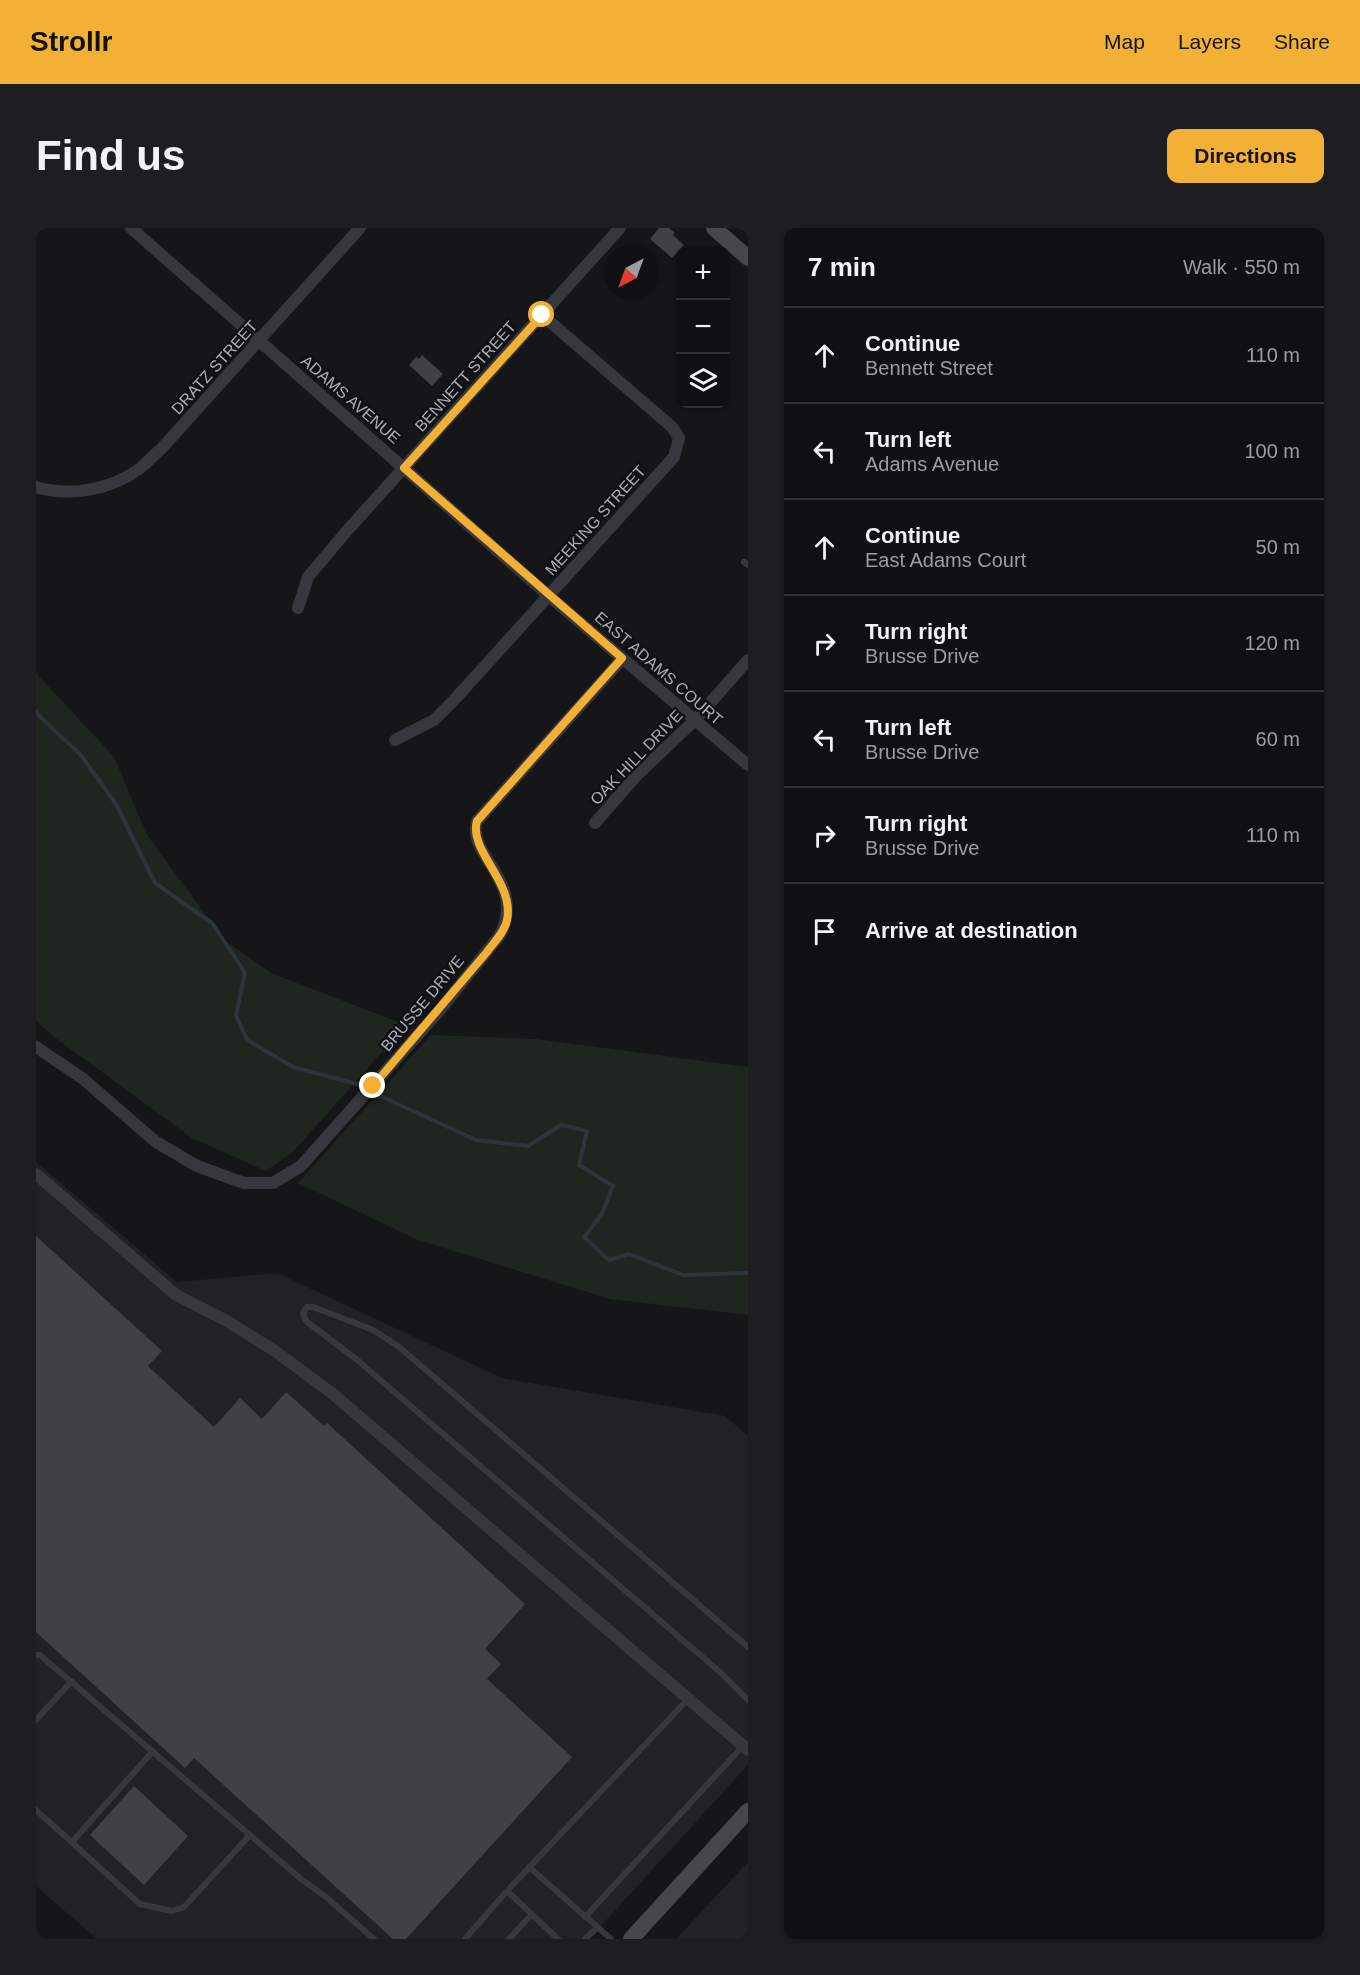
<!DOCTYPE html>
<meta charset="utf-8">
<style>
:root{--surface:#101012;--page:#1e1e20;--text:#f1f3f6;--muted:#9c9d9f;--line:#303032;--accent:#f2b134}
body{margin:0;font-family:Arial,sans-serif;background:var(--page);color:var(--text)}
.controls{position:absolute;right:18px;top:18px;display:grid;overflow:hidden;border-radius:12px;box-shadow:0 2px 4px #0004}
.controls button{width:54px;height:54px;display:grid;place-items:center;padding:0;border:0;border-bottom:2px solid var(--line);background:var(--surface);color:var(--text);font:30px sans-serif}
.compass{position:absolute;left:568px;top:18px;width:54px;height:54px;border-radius:50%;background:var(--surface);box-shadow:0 2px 4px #0004;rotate:221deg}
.stop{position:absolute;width:18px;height:18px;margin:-14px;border:4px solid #f2b134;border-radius:50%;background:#fff}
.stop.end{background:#f2b134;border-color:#fff;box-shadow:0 2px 6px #0008}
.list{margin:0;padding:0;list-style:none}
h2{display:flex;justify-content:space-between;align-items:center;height:78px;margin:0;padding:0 24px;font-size:26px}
h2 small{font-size:20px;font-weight:400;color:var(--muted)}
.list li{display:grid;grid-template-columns:39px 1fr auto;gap:18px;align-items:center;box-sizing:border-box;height:96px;padding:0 24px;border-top:2px solid var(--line)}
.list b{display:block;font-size:22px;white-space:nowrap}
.list p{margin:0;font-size:20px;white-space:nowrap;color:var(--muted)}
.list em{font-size:20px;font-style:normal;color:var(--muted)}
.icon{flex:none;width:33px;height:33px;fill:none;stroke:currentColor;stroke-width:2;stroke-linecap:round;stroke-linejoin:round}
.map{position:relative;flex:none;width:712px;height:1711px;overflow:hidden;border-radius:12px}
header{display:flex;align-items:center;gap:36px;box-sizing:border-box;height:84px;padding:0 30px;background:var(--accent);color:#111}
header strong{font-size:28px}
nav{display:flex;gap:33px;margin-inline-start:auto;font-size:21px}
.intro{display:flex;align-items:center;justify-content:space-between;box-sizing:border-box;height:144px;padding:0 36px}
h1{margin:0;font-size:42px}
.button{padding:15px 27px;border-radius:12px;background:var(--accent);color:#111;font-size:21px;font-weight:700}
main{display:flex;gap:36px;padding:0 36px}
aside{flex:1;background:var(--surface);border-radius:12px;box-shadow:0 2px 4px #0004}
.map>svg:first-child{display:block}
.built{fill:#222225}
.green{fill:#1e261f}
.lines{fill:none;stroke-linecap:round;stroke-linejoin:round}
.stream{stroke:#2c353c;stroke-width:4}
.building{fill:#404145}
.lane{stroke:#37383d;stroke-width:6}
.street{stroke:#37383d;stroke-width:12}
.secondary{stroke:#45474d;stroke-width:16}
.route{stroke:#f2b134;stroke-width:8}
.labels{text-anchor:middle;stroke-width:5;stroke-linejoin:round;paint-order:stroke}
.street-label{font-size:16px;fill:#a8adb8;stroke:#111113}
</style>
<header>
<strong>Strollr</strong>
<nav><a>Map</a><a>Layers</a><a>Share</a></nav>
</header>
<div class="intro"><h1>Find us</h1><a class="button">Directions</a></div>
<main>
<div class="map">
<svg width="712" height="1711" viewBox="0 0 712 1711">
<rect width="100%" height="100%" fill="#161618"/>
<!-- built -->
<path class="built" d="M0,934L141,1054L241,1045L466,1150L689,1188L712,1208V1537L553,1711H61L0,1658Z
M712,1634V1711H640Z"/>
<!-- green -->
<path class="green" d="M0,445L78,529L111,607L188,712L235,745L370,797L257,924L230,943L156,910L14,806L0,792Z
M395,807L500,811L712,839V1087L574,1071L382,1012L262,955Z"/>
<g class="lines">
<!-- stream -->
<path class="stream" d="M0,484L4,489L44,526L80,576L119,655L176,695L209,745L200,787L211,812L257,839L328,858
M338,865L440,912L492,918L525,897L551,903L543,937L577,958L566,986L548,1009L573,1032L593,1026L647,1047L712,1045"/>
</g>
<!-- building -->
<path class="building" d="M623,0H633L639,5L637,7L648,17L636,30L614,11Z
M386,127L407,146L396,158L373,137L380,129L383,131Z
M0,1008L126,1123L112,1138L178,1199L204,1170L226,1191L250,1164L288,1198L291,1195L489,1376L449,1421L465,1436L451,1451L536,1529L370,1711H357L158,1530L149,1540L0,1404Z
M98,1558L152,1608L108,1657L54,1607Z"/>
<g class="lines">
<!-- lane -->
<path class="lane" d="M708,334L712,337
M712,1419L362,1118L337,1102L277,1079H271L267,1085L270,1093L320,1131L685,1445L712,1472
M0,1427H4L265,1651L290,1669L338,1711
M0,1492L36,1453
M0,1582L104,1676L136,1683L148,1679L214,1607
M36,1614L117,1523
M493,1639L575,1711
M471,1663L522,1711
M549,1689L707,1518
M429,1711L471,1663L652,1471
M473,1711L496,1686
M549,1711L561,1700"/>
<!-- street -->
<path class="street" d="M95,0L513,368L712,537
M0,259C33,269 75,262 103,241C112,234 119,226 127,219L324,0
M262,380L272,349L309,305L584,0
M359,512L398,492L419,471L638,229L643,210L636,199L506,87
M559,595L600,548L659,492L712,432
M0,819L46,850L120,914L161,938L208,955H237L265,938L404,782L464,707C491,653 430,628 441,593L586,431
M0,946L140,1067L191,1093L239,1123L297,1166L712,1522"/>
<!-- secondary -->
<path class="secondary" d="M678,0L712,30
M595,1711L712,1583"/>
</g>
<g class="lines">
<!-- route -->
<path class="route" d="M337,858L451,724C458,714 469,704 471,692C479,654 432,623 441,593L586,430L368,240L506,87"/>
</g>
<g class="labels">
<!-- street labels -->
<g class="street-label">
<text transform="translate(178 139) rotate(-48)" y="6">DRATZ STREET</text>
<text transform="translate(429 148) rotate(-48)" y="6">BENNETT STREET</text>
<text transform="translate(315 171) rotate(41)" y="6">ADAMS AVENUE</text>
<text transform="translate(559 292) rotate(-48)" y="6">MEEKING STREET</text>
<text transform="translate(623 440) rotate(41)" y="6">EAST ADAMS COURT</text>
<text transform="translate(600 529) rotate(-46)" y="6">OAK HILL DRIVE</text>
<text transform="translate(386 775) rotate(-50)" y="6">BRUSSE DRIVE</text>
</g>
</g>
</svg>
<div class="controls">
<button>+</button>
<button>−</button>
<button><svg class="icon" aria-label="layers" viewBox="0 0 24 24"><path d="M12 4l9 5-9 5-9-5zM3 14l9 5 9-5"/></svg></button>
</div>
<svg class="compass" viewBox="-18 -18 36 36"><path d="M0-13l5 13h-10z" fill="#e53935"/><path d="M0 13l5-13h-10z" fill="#9c9d9f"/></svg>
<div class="stop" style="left:506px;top:87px"></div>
<div class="stop end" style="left:337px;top:858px"></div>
</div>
<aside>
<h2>7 min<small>Walk · 550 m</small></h2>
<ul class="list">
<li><svg class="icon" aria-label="ahead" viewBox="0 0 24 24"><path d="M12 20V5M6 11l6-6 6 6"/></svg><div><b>Continue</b><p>Bennett Street</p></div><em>110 m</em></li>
<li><svg class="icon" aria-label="left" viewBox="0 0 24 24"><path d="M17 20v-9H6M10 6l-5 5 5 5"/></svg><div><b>Turn left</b><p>Adams Avenue</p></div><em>100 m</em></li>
<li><svg class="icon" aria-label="ahead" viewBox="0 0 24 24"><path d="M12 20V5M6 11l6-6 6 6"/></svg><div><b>Continue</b><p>East Adams Court</p></div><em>50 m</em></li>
<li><svg class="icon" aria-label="right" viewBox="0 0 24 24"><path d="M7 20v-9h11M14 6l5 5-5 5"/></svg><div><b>Turn right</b><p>Brusse Drive</p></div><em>120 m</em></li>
<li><svg class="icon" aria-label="left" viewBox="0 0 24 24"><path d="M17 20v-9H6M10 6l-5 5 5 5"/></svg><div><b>Turn left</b><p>Brusse Drive</p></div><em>60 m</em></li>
<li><svg class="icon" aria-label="right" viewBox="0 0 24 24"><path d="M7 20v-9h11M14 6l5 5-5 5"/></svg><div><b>Turn right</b><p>Brusse Drive</p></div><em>110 m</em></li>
<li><svg class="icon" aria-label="arrive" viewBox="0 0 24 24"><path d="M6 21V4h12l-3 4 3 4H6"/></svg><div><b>Arrive at destination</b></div></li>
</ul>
</aside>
</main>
